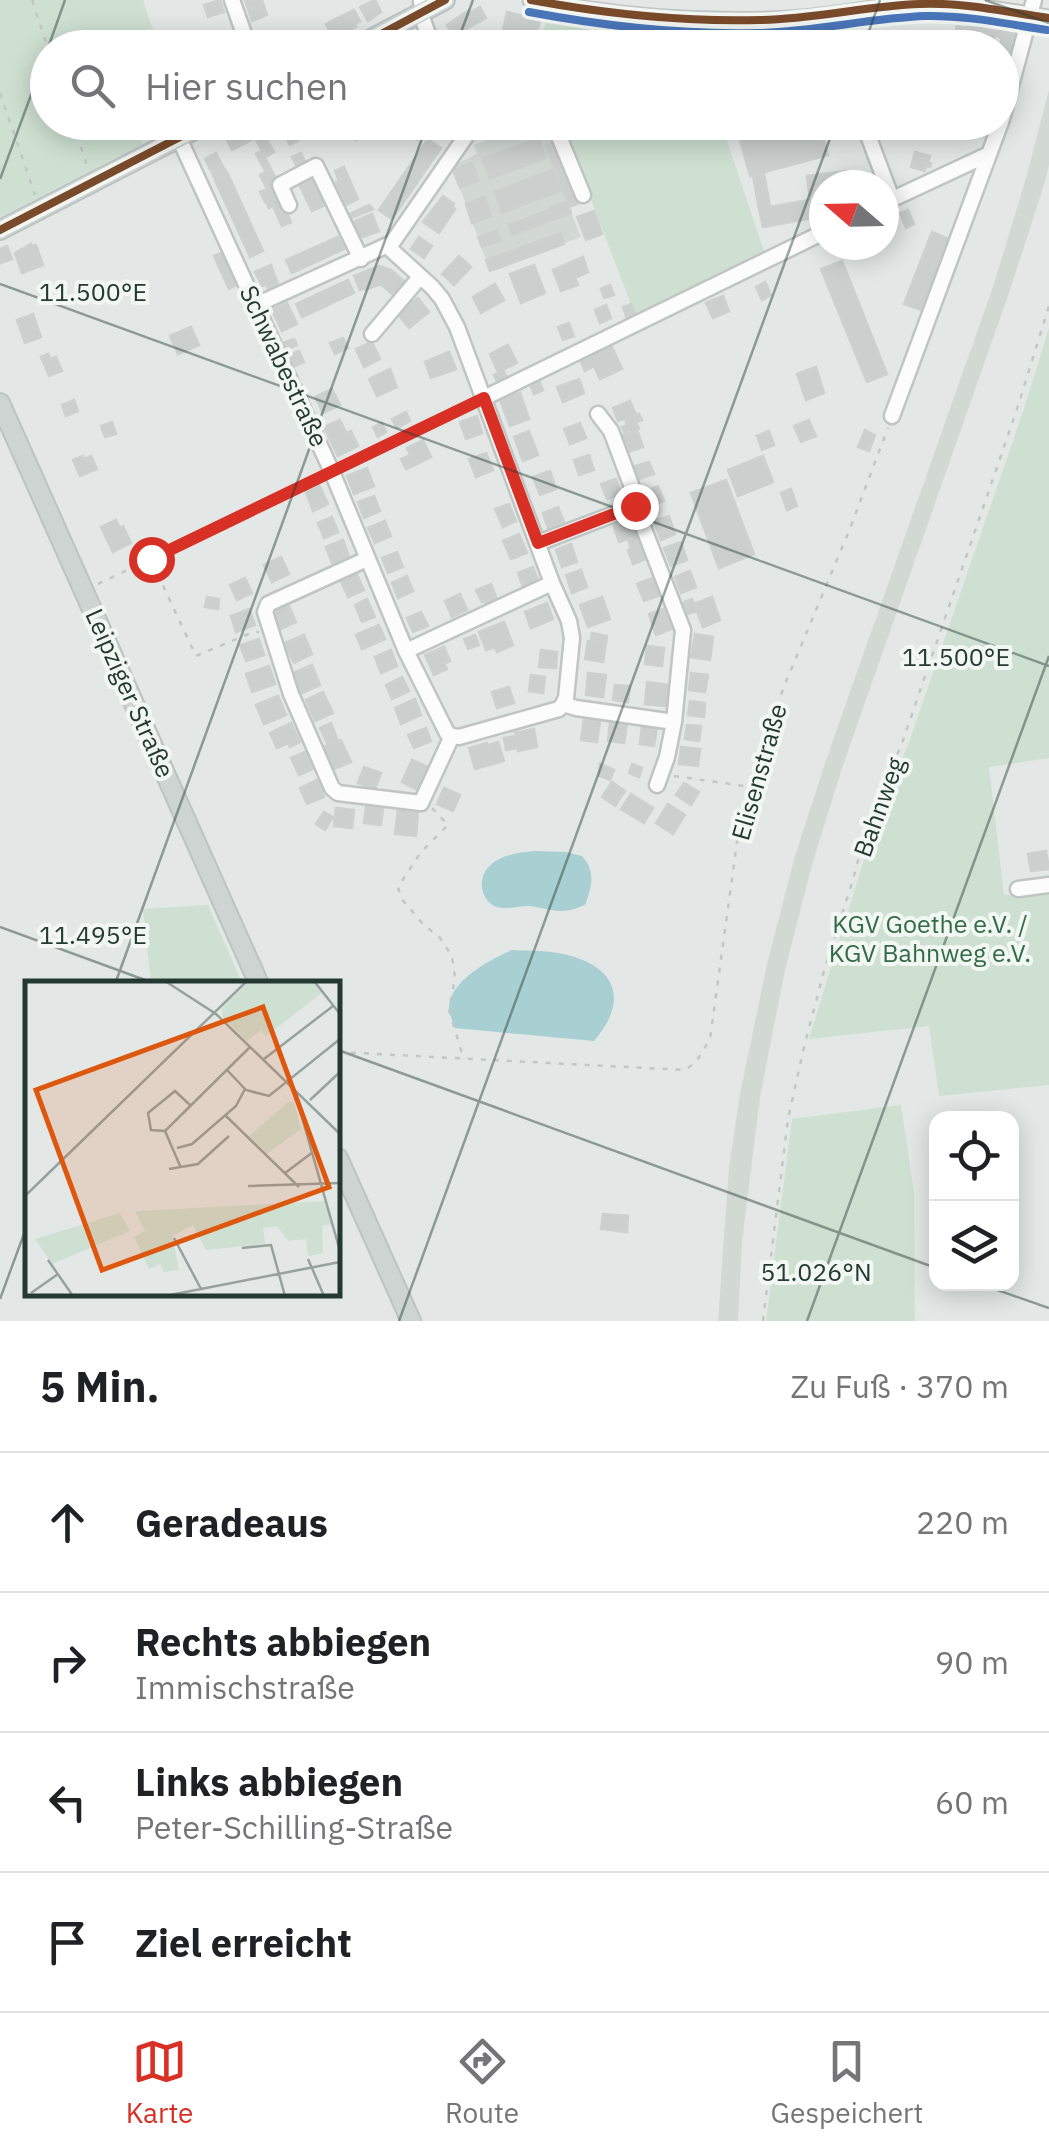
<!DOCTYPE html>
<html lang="de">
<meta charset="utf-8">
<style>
:root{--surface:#fff;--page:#f6f6f6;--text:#202124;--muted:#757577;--line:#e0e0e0;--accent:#d93025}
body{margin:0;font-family:"IBM Plex Sans",sans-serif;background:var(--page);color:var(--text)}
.controls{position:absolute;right:30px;bottom:30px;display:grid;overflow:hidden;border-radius:20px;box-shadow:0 5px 25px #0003}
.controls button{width:90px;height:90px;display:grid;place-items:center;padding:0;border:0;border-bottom:2px solid var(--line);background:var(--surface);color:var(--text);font:50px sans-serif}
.compass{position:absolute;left:809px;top:170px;width:90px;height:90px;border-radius:50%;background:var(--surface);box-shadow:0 5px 25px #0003;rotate:290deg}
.stop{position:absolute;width:30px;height:30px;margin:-22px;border:8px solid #d93025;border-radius:50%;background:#fff}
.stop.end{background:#d93025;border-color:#fff;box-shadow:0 2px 10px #0008}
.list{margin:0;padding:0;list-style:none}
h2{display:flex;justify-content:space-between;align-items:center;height:130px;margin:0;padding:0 40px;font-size:42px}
h2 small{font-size:32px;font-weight:400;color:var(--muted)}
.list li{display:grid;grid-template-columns:65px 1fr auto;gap:30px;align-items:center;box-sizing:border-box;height:140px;padding:0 40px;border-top:2px solid var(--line)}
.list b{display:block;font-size:38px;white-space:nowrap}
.list p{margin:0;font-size:32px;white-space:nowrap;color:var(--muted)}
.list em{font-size:32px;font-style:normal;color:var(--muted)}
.icon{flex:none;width:55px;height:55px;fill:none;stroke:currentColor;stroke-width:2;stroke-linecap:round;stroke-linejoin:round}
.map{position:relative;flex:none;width:1049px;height:1321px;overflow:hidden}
.search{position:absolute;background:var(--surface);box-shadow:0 5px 25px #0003;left:30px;right:30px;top:30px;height:110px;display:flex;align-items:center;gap:25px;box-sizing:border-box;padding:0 35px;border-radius:55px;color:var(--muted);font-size:38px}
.sheet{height:690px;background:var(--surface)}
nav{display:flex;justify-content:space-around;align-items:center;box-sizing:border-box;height:140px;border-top:2px solid var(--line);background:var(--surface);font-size:28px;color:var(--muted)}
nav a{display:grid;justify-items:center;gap:5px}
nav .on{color:var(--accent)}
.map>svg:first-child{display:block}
.built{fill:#d2d9d5}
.green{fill:#cee0d2}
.water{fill:#a8d0d2}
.building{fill:#cbcfcd;stroke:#ccd1cf;stroke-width:2.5}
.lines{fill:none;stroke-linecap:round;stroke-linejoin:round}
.minor-casing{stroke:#c0c5c3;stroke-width:19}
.major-casing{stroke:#bcc4c2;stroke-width:22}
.path{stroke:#c0c8c4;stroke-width:2.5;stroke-dasharray:5 8;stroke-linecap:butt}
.minor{stroke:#fbfcfb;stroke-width:14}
.major{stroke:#ced4d2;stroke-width:18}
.bus-1-casing{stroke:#f2f7f4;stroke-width:15}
.bus-2-casing{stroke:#f2f7f4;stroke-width:15}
.bus-1{stroke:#7a4b2a;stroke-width:8}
.bus-2{stroke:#4a76ba;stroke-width:8}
.route{stroke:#d93025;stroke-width:12}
.ticks{fill:none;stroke:#243932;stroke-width:2.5;stroke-opacity:0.45}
.labels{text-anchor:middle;stroke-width:8;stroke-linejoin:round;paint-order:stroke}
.street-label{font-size:25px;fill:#243932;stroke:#f2f7f4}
.park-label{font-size:25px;fill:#326c44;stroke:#f2f7f4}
.inset-road{fill:none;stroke:#97a29e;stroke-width:2.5}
.view{fill:#de570e;fill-opacity:0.15;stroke:#de570e;stroke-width:5}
.inset-edge{fill:none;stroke:#243932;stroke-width:5}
.ticks-label{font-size:25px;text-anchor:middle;fill:#243932;stroke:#f2f7f4;stroke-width:8;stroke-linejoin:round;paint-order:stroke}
</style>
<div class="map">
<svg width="1049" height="1321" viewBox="0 0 1049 1321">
<rect width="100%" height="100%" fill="#e3e8e6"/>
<!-- built -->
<path class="built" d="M1049,90V165L1044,185L1009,293L842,768L812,865L785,970L760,1097L742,1241L738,1321H718L729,1167L740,1094L767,964L795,856L826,760L994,284L1026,178Z
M530,123H559L567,137L591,198L569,207L581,237L490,271L452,166L477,154L474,145Z"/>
<!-- green -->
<path class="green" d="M0,0H143L156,39L131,47L48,48V122L135,123L143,144L0,217Z
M547,22L696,36L698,47H534Z
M559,123H721L765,254L636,317L567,137Z
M1049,328V758L989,767L1004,895L1049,891V1085L939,1096L929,1026L809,1039L878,814L908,745L1024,409Z
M208,905L242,983H151L143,909Z
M901,1105L914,1192L915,1321H766L792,1119Z"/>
<!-- water -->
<path class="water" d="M534,851L566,852L582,856C596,871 592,887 585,905C577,908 570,911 561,911C551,911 540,907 529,906C517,906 499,912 490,903C484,898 481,889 482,881C486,857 514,853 534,851Z
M512,950C524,951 538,950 551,952C607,959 636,992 594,1041L455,1028C454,1026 450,1014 449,1012C446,982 489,960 512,950Z"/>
<!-- building -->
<path class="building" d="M220,0L224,12L208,17L204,5Z
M245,0H262L263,3L248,9Z
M375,0L381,12L368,21L360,7Z
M263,3L267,15L252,21L248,9Z
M480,7L486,18L453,36L447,25L469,10L471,12Z
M354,10L360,21L355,24L356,27L345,32L338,18Z
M507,12L540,20L536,38L503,31Z
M338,18L345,32L333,38L326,24Z
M978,23L991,26L989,37L956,29L957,26L966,28L967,24L977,26Z
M991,27L1018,34L1015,44L995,35L994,39L989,37Z
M962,31L975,34L973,42L960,38Z
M309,33L315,45L301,48L297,39Z
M956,35L972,42L971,47L954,43Z
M1001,40L1015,44L1012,58L1002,55V48H1000Z
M1002,55L1012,58L1008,72L1002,70Z
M140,122H155L157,127L145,133Z
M251,122H266L270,131L255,138L248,124Z
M290,122H300L307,135L290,145L280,127Z
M300,122H309L314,132L307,135Z
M319,122H330L336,134L327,138Z
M338,122H347L351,130L344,135Z
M347,122H359L365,135L356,140Z
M431,122H447L450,131L441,134L439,128L433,130Z
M476,122H494L496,128L481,134Z
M745,122H772L773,127L788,122H819L828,155L750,176L736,125Z
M964,122H981L977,134L962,130Z
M248,124L255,138L232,150L225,136Z
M413,127L422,133L417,140L405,131Z
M264,134L274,152L265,157L255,138Z
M539,138L546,158L490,179L482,159Z
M428,139L441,148L392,219L379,210Z
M557,142L580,203L569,207L546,146Z
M262,151L271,169L266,172L256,154Z
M915,152L930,156L928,162L931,163L930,167L926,166L925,171L911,167Z
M216,153L221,163L210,169L205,159Z
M301,153L306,164L298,168L292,157Z
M472,163L479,181L460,188L453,170Z
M222,165L228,174L215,180L211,170Z
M344,167L358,199L346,205L336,182L339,181L335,171Z
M271,169L278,183L280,196L265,202L260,192L267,189L260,175Z
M554,169L562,190L502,213L495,192Z
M846,171L848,185H824V197L810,199L807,176Z
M228,174L263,251L250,257L215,180Z
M764,174L770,207L759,209L753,176Z
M311,176L313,181L315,180L327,204L312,211L298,182Z
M280,196L291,222L282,226L273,206L269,208L266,202Z
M443,196L454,204L452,207L455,209L439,233L423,222Z
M485,197L491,216L472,223L466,204Z
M824,197V216L763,227L759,209Z
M567,201L571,213L555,219L551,208Z
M369,205L373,209L351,218L350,214Z
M551,209L555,219L512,235L509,225Z
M908,210L914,224L906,228L900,213Z
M594,211L602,234L586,240L577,217Z
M372,214L379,231L363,237L362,235L359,236L353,222Z
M497,230L501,240L482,247L478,237Z
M932,232L951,240L924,311L904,304Z
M561,233L564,244L490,271L486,260Z
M338,237L344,249L292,273L286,260Z
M419,237L432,246L424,258L411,249Z
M31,244V246L36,245L43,265L22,273L15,253Z
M7,246L12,259L1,263L0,249Z
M225,251L240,283L229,289L214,256Z
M459,256L471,267L454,285L442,274Z
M583,257L588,272L575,278L578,285L561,291L553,270Z
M842,261L887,374L867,382L821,269Z
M271,265L278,284L268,288L266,284L262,286L255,272Z
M534,265L545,293L521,303L510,274Z
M379,266L391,270L404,281L406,284L397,294L394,292L393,295L381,284L365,290L364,288L360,290L354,276Z
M348,280L354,293L302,317L296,304Z
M765,282L771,295L762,300L756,287Z
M495,284L504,300L481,313L473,297Z
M610,285L614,295L604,298L601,289Z
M723,296L729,311L713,318L706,303Z
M418,298L429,312L409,328L398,314Z
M287,303L297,324L282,331L272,310Z
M631,304L636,316L627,319L623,307Z
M606,305L611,318L600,323L595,310Z
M33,314L41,337L25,343L17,320Z
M569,323L574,336L563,340L558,327Z
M191,327L199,345L178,354L170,336Z
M343,338L348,348L335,354L330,343Z
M294,339L297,345L283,351L280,344Z
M372,342L380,359L364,367L356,349Z
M508,345L517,363L498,372L490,354Z
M611,345L622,369L600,379L594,366L585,371L579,358Z
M299,351L304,362L295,366L290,355Z
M449,352L456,369L431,378L425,362Z
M48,354L50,359L56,357L62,371L49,376L41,357Z
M816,367L824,393L806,400L797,374Z
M390,369L397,387L377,396L369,379Z
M503,370L508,379L498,384L494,375Z
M538,377L543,390L534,394L529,381Z
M579,379L584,393L563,402L557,387Z
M332,389L340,405L323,413L315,397Z
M520,393L529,419L510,426L500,400Z
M74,400L78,411L66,416L62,405Z
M630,401L636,415L618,421L613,408Z
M406,412L410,421L397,428L392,419Z
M639,414L642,420L627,425L625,419Z
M477,416L482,433L466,439L460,422Z
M340,420L346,433L351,431L358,446L338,456L324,427Z
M809,420L816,436L801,442L794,426Z
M112,422L116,434L105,437L101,426Z
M636,422L639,429L625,434L622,427Z
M382,423L386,432L378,437L373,427Z
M580,423L586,438L570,444L564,429Z
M637,430L643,447L628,452L622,435Z
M865,430L875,435L869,451L858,447Z
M529,431L538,455L523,461L514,437Z
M769,431L774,445L762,450L757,436Z
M423,440L431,457L415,465L407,448Z
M486,453L493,470L476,477L469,459Z
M410,455L415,465L406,469L401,459Z
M589,455L594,470L579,475L574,460Z
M83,456L84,459L91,456L97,469L80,476L73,460Z
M763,456L773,482L738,496L728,470Z
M649,462L654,474L639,479L635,466Z
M367,468L374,486L354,494L347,476Z
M550,471L556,489L540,495L533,477Z
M616,479L621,494L607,499L601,484Z
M726,480L754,554L719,568L691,493Z
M318,482L321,489L307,495L304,489Z
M658,486L664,501L649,507L643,492Z
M321,489L328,504L313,511L307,495Z
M791,489L797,506L787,510L781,493Z
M374,496L380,511L364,518L358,502Z
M509,504L516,521L503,527L495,509Z
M558,507L564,522L548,528L543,513Z
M669,516L675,534L661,540L654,521Z
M332,517L338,532L324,538L318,523Z
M631,518L637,536L619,542L613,524Z
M116,520L120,528L123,526L131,543L113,552L101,527Z
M385,521L391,536L375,543L368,528Z
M519,534L527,553L511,559L503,541Z
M640,535L643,544L631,549L628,539Z
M343,540L349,557L332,563L326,547Z
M681,542L687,560L671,566L664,548Z
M571,544L577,562L562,567L556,550Z
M643,544L648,558L633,564L628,550Z
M397,552L403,567L388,573L382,558Z
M281,557L289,574L272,582L264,565Z
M533,567L538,581L523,587L518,573Z
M581,570L587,587L572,593L566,575Z
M690,571L696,587L681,593L675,577Z
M357,575L364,590L348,597L341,581Z
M407,576L413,591L398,598L392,583Z
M655,577L661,595L644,601L637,584Z
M245,578L252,593L237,600L230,585Z
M491,584L497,599L486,604L485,601L482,602L476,590Z
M460,594L467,610L452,617L445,601Z
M207,597L219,599L218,609L205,607Z
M602,597L610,619L588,627L580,605Z
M712,597L720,620L703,627L694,604Z
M367,599L375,617L362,622L355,605Z
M692,599L697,611L688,614L684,602Z
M547,603L553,619L531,628L525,612Z
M288,604L296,622L280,629L272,611Z
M666,608L674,628L656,635L649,614Z
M249,609L255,625L236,632L231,616Z
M421,612L428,626L413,632L407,618Z
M504,622L513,645L497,652L495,647L486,650L479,632Z
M379,625L385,639L362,649L356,635Z
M592,633L607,636L606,643L591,641Z
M695,634L713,637L710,660L691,657Z
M304,635L312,654L294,663L285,643Z
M475,635L479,645L468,649L464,639Z
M259,639L264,655L246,661L240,645Z
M588,641L606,643L603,662L585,659Z
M647,646L664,648L662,666L645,664Z
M444,647L450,661L444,664L447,669L434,675L425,655Z
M391,650L397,666L381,673L375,657Z
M541,650L557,652L556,668L539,667Z
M312,665L320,685L302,693L293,673Z
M269,666L275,684L252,692L246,674Z
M588,673L606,675L603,697L586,695Z
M691,673L708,675L705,692L689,690Z
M531,675L545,677L543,693L529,691Z
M402,677L409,691L392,699L386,685Z
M647,682L669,685L666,706L645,704Z
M615,685L630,686L628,702L613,700Z
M509,687L514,703L497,708L492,692Z
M323,692L333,713L315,721L306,700Z
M278,696L286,715L264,724L256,705Z
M415,699L421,715L401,724L395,708Z
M690,701L705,703L704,717L688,715Z
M584,719L600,721L597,742L581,740Z
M610,722L627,724L624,743L608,741Z
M291,723L300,742L290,747L288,743L277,748L270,733Z
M331,723L338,741L328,745L320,728Z
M642,725L657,727L654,746L640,744Z
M687,725L701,726L699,741L685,739Z
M426,728L431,741L414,748L408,735Z
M534,729L537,747L518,751L515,733Z
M515,736L517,748L506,750L504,738Z
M341,740L351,762L334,769L324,747Z
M498,742L504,761L493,764L488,745Z
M487,743L493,764L475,769L469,748Z
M681,747L700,749L698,766L679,764Z
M305,752L312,769L299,775L291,758Z
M412,760L428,767L418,790L402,782Z
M600,764L614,770L610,780L599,776Z
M632,764L642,768L639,777L629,773Z
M364,767L381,773L375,789L358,783Z
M317,780L324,797L307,804L300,788Z
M612,782L625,791L615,806L602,797Z
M684,783L699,792L691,805L676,795Z
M444,788L460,795L453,811L437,804Z
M631,794L653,808L644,823L621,809Z
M668,804L685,815L673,834L656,823Z
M366,807L383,808L381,825L364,823Z
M336,808L354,810L352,828L334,826Z
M398,809L418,811L416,836L395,834Z
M324,812L333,817L325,830L316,824Z
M1046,851L1049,869L1031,871L1028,854Z
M603,1214L628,1216L627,1232L601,1229Z"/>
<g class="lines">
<defs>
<path id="minor" d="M232,0L249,48
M421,0L423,20L433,48
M531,0C617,17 704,24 790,19C834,17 876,6 920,4C962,2 1007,12 1049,18
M834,48L838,15
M1002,119L1034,0
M553,122L583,195
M822,122L823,129
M863,122L892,199
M179,138L332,472L406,651L447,733L452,736
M884,203L989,154
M289,205L280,185L316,166L361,259
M387,246L432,287L442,299L457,327L552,583L569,621L572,638L566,698L563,704
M256,305L392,243L466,136L461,122
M372,334L420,277
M484,398L824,232
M598,414L611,431L636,498L635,506L683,630L674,722L667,757L657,785
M892,416L1001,122
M538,543L635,506
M367,559L268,604L265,612L291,694L332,788L338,793L421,803L452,736
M406,651L552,583
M452,736L459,737L559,709L563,704L576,708L674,722
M1018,889L1049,885"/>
<path id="major" d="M354,48L445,0
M0,230L210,122
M0,403L259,984
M338,1158L411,1321"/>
</defs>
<!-- minor casing -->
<use href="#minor" class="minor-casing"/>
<!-- major casing -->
<use href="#major" class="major-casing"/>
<!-- path -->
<path class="path" d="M32,0L48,48
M0,93L35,195
M73,122L87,166
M342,467L474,403
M152,562L196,656L253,632H259
M98,584L321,477
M674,776L751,787
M432,808L448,825L421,852L398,887L401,898L423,924L440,938L452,956L455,978L449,1010L463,1057
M338,1052L685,1070L696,1062L710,1039L739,828L783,689L849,531L888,428
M763,1321L788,1119L804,1047L824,971L851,886L871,814L901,746L1017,409L1049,306"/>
<!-- minor -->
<use href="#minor" class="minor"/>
<!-- major -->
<use href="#major" class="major"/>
<defs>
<path id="bus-1" d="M531,0C607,14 683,22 760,20C814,19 866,6 920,4C963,2 1006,12 1049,18
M355,48L445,0
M0,230L209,122"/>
<path id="bus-2" d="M529,12C604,26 681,35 758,33C814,32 869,18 925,16C966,15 1007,24 1047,30"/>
</defs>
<!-- bus-1 casing -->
<use href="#bus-1" class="bus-1-casing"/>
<!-- bus-2 casing -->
<use href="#bus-2" class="bus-2-casing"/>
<!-- bus-1 -->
<use href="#bus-1" class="bus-1"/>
<!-- bus-2 -->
<use href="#bus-2" class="bus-2"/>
</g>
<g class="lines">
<!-- route -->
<path class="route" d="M151,559L484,398L538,543L635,506"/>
</g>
<!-- ticks -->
<path class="ticks" d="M985,0L1049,23M48,48L65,0M455,48L473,0M863,48L880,0M0,179L48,49M0,284L1049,666M0,927L156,984M115,984L428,122M338,1050L936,1268M980,1284L1049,1308M0,1299L28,1223M399,1321L836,122M807,1321L1049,656"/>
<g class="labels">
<!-- street labels -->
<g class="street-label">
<text transform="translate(284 366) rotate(65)" y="9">Schwabestraße</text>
<text transform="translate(130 693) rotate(66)" y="9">Leipziger Straße</text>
<text transform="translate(759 772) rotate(-74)" y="9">Elisenstraße</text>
<text transform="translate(879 807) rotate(-70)" y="9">Bahnweg</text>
</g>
<!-- park labels -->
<g class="park-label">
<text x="930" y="933">KGV Goethe e.V. /<tspan x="930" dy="29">KGV Bahnweg e.V.</tspan></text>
</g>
</g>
<!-- overview -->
<g transform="translate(25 981)">
<rect width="315" height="315" fill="#e3e8e6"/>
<path d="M225,0H288L297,12L241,55L236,49L222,60L198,37L197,27ZM263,121H269L276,148L242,173L224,155ZM301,220L307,243L297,245L298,272L283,275L281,258L263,260L252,245L238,247L240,263L181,269L168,244L147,255L154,289L139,291L135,283L124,288L109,256L120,250L110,230ZM95,232L105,250L27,283L10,258Z" fill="#cee0d2"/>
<path class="inset-road" d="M140,0L191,33L315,153M289,0L315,33M239,78L308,25M202,89L221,109L244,115L315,58M271,115L315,270M285,119L315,91M200,134L274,206M140,150L225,66M140,150L126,149L123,132L150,110L165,124M140,150L156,187M152,167L167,163L211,125L220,108M144,188L173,183L204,155M260,192L288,171M223,205L315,202M0,215L222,0M149,257L176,308M217,267L246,264L260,315M283,278L299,315M23,279L48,315M6,312L33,293M140,315L315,281"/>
<path class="view" d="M238,26L304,206L77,289L11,109Z"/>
<rect width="315" height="315" class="inset-edge"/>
</g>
<g class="ticks-label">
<text x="93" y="301">11.500°E</text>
<text x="956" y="666">11.500°E</text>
<text x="93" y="944">11.495°E</text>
<text x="816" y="1281">51.026°N</text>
</g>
</svg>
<div class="controls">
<button><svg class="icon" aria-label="locate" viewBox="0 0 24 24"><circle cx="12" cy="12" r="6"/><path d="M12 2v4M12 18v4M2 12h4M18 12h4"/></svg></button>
<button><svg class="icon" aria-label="layers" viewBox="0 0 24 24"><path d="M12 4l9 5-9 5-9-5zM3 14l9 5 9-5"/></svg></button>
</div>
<svg class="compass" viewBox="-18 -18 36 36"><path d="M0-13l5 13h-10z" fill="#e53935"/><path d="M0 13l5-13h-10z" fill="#757577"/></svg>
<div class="stop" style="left:151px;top:559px"></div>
<div class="stop end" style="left:635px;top:506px"></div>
<div class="search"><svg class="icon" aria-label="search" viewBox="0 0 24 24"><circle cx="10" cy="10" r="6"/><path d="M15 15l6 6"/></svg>Hier suchen</div>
</div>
<section class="sheet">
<h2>5 Min.<small>Zu Fuß · 370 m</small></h2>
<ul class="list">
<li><svg class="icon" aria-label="ahead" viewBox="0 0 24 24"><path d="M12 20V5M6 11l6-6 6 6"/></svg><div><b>Geradeaus</b></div><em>220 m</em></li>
<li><svg class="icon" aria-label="right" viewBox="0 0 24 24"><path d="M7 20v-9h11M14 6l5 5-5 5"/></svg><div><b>Rechts abbiegen</b><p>Immischstraße</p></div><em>90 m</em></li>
<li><svg class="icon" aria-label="left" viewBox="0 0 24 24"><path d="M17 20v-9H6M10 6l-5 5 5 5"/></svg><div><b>Links abbiegen</b><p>Peter-Schilling-Straße</p></div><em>60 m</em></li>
<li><svg class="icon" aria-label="arrive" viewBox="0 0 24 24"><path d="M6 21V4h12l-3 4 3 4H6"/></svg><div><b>Ziel erreicht</b></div></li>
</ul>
</section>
<nav>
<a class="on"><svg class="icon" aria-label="map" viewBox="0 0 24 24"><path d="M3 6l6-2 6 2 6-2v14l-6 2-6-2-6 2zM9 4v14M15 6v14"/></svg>Karte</a>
<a><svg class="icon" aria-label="directions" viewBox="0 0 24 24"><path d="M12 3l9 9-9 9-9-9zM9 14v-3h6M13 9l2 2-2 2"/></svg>Route</a>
<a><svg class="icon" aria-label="saved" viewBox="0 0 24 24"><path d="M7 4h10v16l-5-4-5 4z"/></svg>Gespeichert</a>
</nav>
